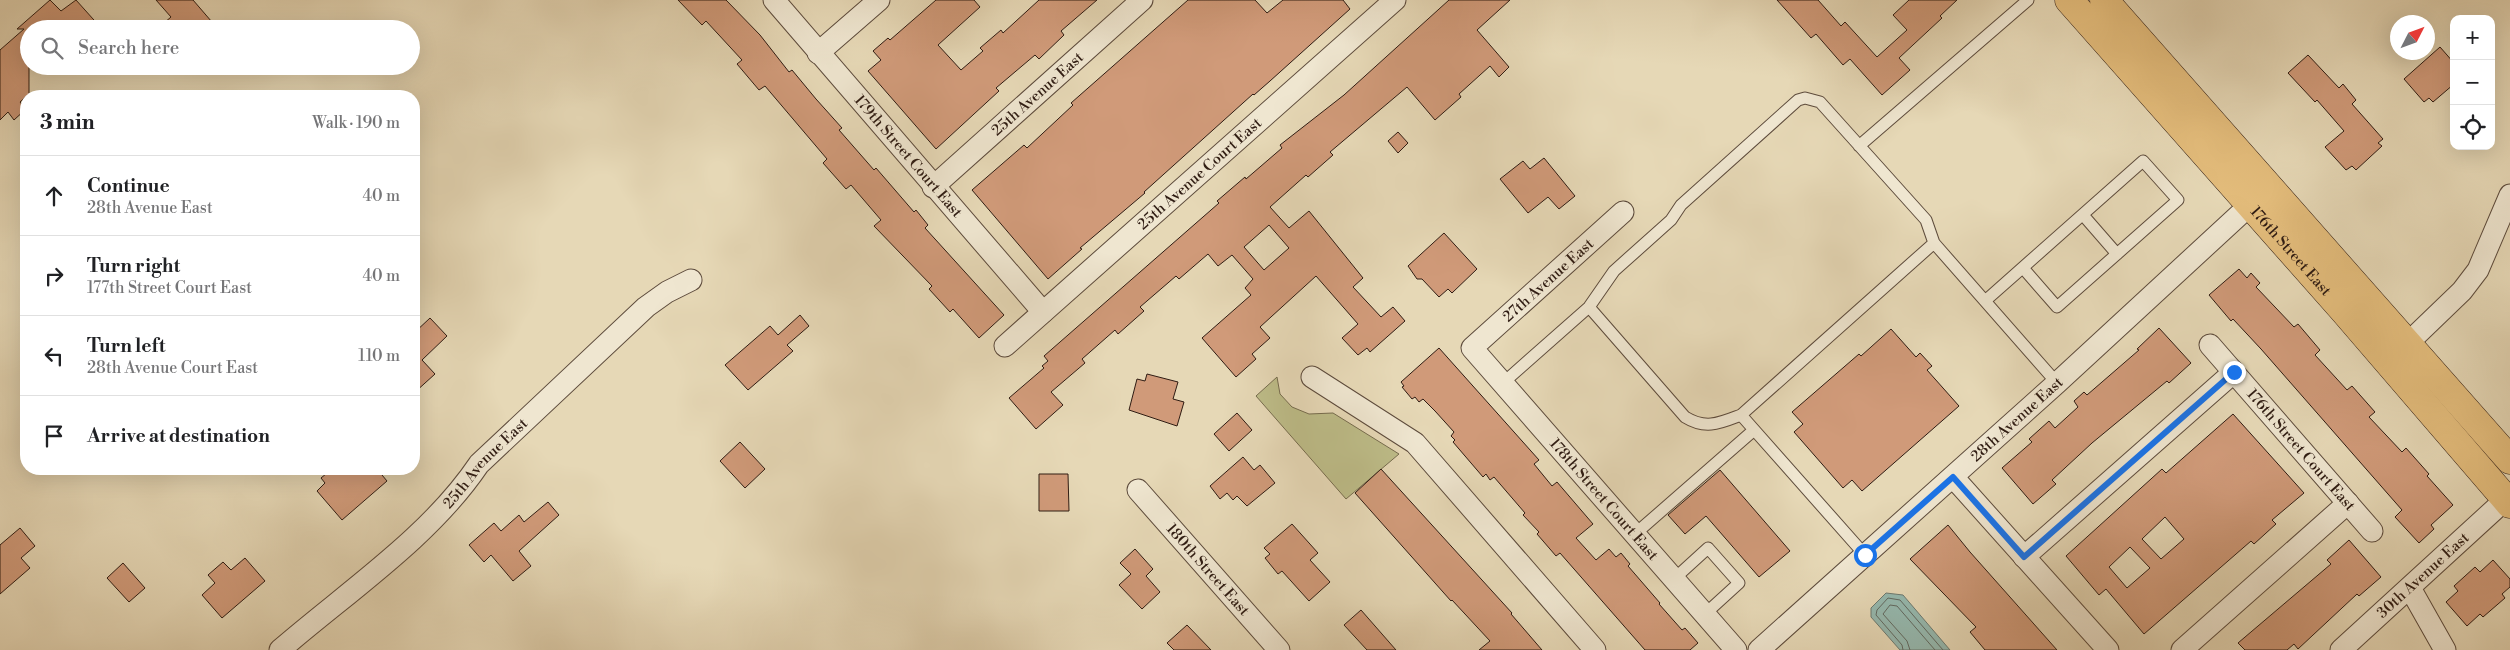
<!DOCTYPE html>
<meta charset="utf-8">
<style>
:root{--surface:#fff;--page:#f2f2f2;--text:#202124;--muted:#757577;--line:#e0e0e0}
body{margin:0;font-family:"Libre Bodoni",serif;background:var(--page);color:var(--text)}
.controls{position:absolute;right:15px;top:15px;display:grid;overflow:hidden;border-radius:10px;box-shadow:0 5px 20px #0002}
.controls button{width:45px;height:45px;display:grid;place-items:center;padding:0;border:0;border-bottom:1px solid var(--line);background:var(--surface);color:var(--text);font:25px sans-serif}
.compass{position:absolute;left:2390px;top:15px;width:45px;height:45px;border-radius:50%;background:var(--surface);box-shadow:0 5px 20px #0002;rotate:48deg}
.stop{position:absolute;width:15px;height:15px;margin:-11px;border:4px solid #1a73e8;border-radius:50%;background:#fff}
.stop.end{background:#1a73e8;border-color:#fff;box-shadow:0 1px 5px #0008}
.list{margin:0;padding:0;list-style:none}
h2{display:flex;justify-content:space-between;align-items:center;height:65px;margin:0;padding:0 20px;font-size:21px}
h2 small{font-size:16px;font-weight:400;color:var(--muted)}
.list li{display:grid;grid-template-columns:32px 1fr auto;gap:15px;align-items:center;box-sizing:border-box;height:80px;padding:0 20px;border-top:1px solid var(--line)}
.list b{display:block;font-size:19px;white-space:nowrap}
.list p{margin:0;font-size:16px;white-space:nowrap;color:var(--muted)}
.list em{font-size:16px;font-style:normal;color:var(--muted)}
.icon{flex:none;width:28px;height:28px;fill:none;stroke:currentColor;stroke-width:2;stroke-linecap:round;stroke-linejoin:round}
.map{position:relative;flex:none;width:2510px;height:650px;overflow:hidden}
.search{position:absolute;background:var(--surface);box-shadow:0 5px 20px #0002;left:20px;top:20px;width:400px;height:55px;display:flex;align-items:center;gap:12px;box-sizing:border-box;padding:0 18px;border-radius:28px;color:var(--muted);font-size:19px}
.panel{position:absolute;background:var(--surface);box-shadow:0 5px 20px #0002;left:20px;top:90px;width:400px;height:385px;border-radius:20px}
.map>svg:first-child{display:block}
.green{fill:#bdbc88;stroke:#766c4e}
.water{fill:#96b9af;stroke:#6d7a71}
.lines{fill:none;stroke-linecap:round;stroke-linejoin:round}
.shore{stroke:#626a61;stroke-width:1}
.building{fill:#d09a79;stroke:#2f1c13;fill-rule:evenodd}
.lane-casing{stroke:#5d4b3c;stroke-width:13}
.street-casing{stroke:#5d4b3c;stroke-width:23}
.primary-casing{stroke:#2f1c13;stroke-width:29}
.lane{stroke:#efe6d0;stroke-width:11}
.street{stroke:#efe6d0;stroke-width:21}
.primary{stroke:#e3bc7b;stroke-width:28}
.route{stroke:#1a73e8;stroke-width:6}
.labels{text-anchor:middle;stroke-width:4.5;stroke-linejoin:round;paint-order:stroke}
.street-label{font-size:15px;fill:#2f1c13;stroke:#efe6d0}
</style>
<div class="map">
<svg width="2510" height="650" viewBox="0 0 2510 650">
<rect width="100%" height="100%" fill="#e6d8b6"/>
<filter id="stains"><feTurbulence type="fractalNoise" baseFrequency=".004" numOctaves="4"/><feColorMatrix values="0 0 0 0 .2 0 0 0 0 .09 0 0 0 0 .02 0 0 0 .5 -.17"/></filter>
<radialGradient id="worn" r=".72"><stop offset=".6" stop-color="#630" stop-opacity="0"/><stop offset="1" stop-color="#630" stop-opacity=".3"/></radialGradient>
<!-- green -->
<path class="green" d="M1277,377L1280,394L1292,407L1309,414L1333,413L1399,454L1346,499L1256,396Z"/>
<!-- water -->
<path class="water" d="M1886,593L1903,595L1950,650H1900L1871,617V608Z"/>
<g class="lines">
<!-- shore -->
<path class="shore" d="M1903,650L1902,645L1876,615L1877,610L1888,598L1900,600L1943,650
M1910,650L1907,641L1883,614L1890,605L1897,606L1935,650"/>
</g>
<!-- building -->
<path class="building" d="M50,0L61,11L76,0L102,29H29V94L20,102L26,109L14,120L8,112L0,120V50L24,29H17Z
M156,0H193L218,29H157L171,17Z
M678,0H726L760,35L789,72L792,70L816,99L842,128L839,130L874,170L876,168L914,212L916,210L928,225L925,228L1004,315L979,338L953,309L950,312L929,289L932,286L874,226L881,220L851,185L846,189L823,163L827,159L765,86L759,90L737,64L742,60L706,21L702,25Z
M936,0H974L980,7L938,45L961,70L983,51L980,48L1001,30L1003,33L1039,0H1097L1061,31L1064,35L1039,59L1035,55L996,88L999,91L936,149L868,71L881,60L873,51L888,38L890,40Z
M1188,0H1255L1267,13L1283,0H1343L1350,9L1270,81L1254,95L1253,94L1144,192L1145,193L1080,248L1082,249L1048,279L972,190L1024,145L1027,148L1073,105L1071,103Z
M1449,0H1510L1477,30L1509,67L1499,77L1490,66L1459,94L1461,97L1435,120L1407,87L1330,152L1333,155L1308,177L1306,175L1270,207L1289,228L1309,211L1363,278L1353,287L1381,317L1393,307L1405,321L1370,352L1367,348L1358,355L1342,338L1358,324L1316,276L1260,327L1270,338L1252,354L1256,359L1236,377L1202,338L1251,295L1245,288L1253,279L1232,255L1218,266L1208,254L1179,279L1176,276L1140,307L1144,311L1118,334L1115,330L1082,359L1085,363L1051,392L1063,405L1036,429L1009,398L1044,368L1042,366L1048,361L1044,356L1219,203L1217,201L1245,177L1246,179L1282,148L1280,145L1344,95ZM1269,225L1289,248L1264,270L1244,247Z
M1777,0H1818L1841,26L1845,22L1877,57L1907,30L1893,15L1909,0H1957L1940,16L1942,18L1899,58L1910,70L1882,95L1850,59L1843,65L1816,34L1811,38Z
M2440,47L2454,63V84L2433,102L2429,98L2424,102L2404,79Z
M2308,55L2339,88L2343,84L2356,100L2352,104L2383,139L2378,143L2382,146L2356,170L2352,166L2346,170L2325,147L2344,131L2317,100L2315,102L2288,73Z
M1398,132L1408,143L1398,153L1388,141Z
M1544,158L1575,196L1559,209L1548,197L1528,213L1500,179L1523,161L1530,169Z
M1444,233L1477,269L1452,293L1448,289L1439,297L1422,279H1417L1408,266Z
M2239,269L2247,278L2251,273L2260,283L2256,287L2294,327L2298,324L2320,350L2315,355L2347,390L2352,386L2375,412L2369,417L2402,452L2406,448L2429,474L2427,476L2453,505L2431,525L2434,529L2419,543L2395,517L2402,510L2261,349L2233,319L2231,321L2209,295Z
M800,315L809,326L787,345L793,351L748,390L725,365L770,326L778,335Z
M430,318L447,336L422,360L435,374L414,393V333Z
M2159,328L2191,363L2169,383L2167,381L2092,443L2052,480L2056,484L2033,504L2002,468L2032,442L2029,439L2049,421L2055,428L2078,407L2074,401L2084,392L2087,395L2139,350L2137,349Z
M1891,329L1916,357L1920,353L1932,366L1927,370L1959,406L1862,491L1852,480L1843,488L1794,432L1803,424L1792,412L1859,354L1861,356Z
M1439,348L1539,460L1534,464L1552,486L1557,482L1593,524L1576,538L1596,560L1609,549L1616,557L1621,553L1630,564L1628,566L1660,603L1659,604L1682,630L1685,628L1698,643L1690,650H1645L1560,553L1556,556L1537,534L1539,532L1523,515L1525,513L1494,477L1490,480L1486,474L1483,477L1453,442L1455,440L1451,436L1454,432L1435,411L1423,399L1419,402L1415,397L1412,399L1402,387L1404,386L1401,382Z
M1147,374L1178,382L1173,399L1184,402L1177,426L1129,410L1137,379L1145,381Z
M1237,413L1252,430L1229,451L1214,434Z
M2233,414L2304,493L2272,520L2276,524L2254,544L2251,541L2144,634L2106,589L2099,595L2066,556L2162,469L2166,473ZM2165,517L2184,539L2161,559L2142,539ZM2130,547L2150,568L2127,588L2109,567Z
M740,442L765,469L745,488L720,461Z
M1243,457L1254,470L1260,465L1275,483L1247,506L1237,496L1233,500L1227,493L1220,499L1210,486Z
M332,469H377L387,481L342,520L317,491L325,483L321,478Z
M1381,469L1512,613L1511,614L1542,650H1479L1490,641L1452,600L1451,601L1355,493Z
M1720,470L1790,551L1759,577L1706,516L1685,534L1668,515Z
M1039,474H1068L1069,511H1039Z
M548,502L559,515L519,551L531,566L513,581L491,555L484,562L469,545L494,523L501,531L519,515L524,522Z
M1292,524L1318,553L1310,560L1330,582L1309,601L1282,571L1278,574L1265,558L1270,554L1264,548Z
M1948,525L1970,552L2057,650H1985L1970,632L1976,627L1910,559Z
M20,528L35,546L21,558L30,568L0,594V545Z
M2349,540L2381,577L2359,596L2357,594L2298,649L2294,644L2287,650H2245L2238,643L2331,564L2327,560Z
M1135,549L1153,569L1146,576L1160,592L1142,609L1119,585L1131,574L1120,563Z
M245,558L265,581L222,618L202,595L215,583L208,575L223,562L231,570Z
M2493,560L2510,579V587L2502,594L2505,598L2483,617L2480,614L2467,626L2446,602L2458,591L2454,586L2475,567L2480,572Z
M123,563L145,588L129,602L107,578Z
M1361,610L1396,650H1367L1344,625Z
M1187,625L1211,650H1174L1167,643Z"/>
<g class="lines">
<defs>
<path id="lane" d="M1859,146L2028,0
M2083,215L2117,254
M1985,301L2143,161L2178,200L2057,307L2023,268
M1589,307L1685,417C1706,430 1720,423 1741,415
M1503,383L1589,307L1614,271L1671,220L1681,205L1798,100L1805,98L1820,102L1926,220L1934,243L2057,383
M1635,534L1754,430
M1865,555L1741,415L1934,243
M1674,579L1708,548L1739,583L1705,614"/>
<g id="street">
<path id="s1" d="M774,0L1043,312"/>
<path d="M818,53L879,0"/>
<path id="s2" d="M933,187L1142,0"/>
<path id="s3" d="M1623,212L1472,348L1736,650"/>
<path d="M2408,343L2462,291L2478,270L2510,195"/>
<path id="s4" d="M2210,345L2372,531"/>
<path id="s5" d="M1005,346L1395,0"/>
<path d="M1312,377L1415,443L1595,650"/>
<path d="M1953,477L2108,650"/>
<path id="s6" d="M1138,490L1279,650"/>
<path d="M2024,557L2234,372"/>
<path d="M2410,588L2445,650"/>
<path id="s7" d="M280,650C347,592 430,537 479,464L646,307L667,292L691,280"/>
<path id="s8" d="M1759,650L2057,383L2250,205"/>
<path d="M2182,650L2348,503"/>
<path id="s9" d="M2341,650L2506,499"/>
</g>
<g id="primary">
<path id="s10" d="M2069,0L2344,311L2510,504"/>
<path d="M2104,0L2510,460"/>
</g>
</defs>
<!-- lane casing -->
<use href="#lane" class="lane-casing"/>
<!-- street casing -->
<use href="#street" class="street-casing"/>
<!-- primary casing -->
<use href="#primary" class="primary-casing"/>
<!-- lane -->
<use href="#lane" class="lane"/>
<!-- street -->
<use href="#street" class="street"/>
<!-- primary -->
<use href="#primary" class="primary"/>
</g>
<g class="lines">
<!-- route -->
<path class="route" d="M1865,555L1953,477L2024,557L2234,372"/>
</g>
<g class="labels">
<!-- street labels -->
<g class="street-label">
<text dy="5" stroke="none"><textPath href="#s2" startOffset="140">25th Avenue East</textPath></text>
<text dy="5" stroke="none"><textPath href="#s1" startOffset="206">179th Street Court East</textPath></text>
<text dy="5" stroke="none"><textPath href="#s5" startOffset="260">25th Avenue Court East</textPath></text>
<text dy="5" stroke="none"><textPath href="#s10" startOffset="335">176th Street East</textPath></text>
<text transform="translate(1548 280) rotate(-42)" y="5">27th Avenue East</text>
<text dy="5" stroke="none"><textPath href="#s8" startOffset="346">28th Avenue East</textPath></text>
<text dy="5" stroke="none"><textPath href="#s4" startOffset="139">176th Street Court East</textPath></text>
<text dy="5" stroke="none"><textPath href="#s7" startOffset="278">25th Avenue East</textPath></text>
<text dy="5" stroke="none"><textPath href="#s3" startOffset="404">178th Street Court East</textPath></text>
<text dy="5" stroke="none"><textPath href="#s6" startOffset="106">180th Street East</textPath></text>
<text dy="5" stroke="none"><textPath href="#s9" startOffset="111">30th Avenue East</textPath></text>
</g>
</g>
<rect width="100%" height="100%" filter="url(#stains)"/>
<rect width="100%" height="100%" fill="url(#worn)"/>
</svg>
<div class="controls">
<button>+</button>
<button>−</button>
<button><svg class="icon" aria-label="locate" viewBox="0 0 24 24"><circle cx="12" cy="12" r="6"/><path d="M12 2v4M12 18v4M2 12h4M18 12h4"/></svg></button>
</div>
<svg class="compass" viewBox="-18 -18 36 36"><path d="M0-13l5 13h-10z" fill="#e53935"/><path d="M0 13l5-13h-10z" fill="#757577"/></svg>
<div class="stop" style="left:1865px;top:555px"></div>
<div class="stop end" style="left:2234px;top:372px"></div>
<div class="search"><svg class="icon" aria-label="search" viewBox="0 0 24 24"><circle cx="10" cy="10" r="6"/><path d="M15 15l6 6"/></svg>Search here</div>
<section class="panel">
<h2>3 min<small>Walk · 190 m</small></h2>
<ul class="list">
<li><svg class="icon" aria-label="ahead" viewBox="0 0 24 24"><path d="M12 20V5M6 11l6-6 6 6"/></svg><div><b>Continue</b><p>28th Avenue East</p></div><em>40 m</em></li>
<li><svg class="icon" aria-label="right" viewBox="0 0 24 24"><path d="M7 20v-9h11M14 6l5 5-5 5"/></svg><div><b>Turn right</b><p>177th Street Court East</p></div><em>40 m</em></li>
<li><svg class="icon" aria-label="left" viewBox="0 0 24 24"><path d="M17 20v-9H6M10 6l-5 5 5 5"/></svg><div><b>Turn left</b><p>28th Avenue Court East</p></div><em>110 m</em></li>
<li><svg class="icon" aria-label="arrive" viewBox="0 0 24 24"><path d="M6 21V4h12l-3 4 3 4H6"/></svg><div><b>Arrive at destination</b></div></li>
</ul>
</section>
</div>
